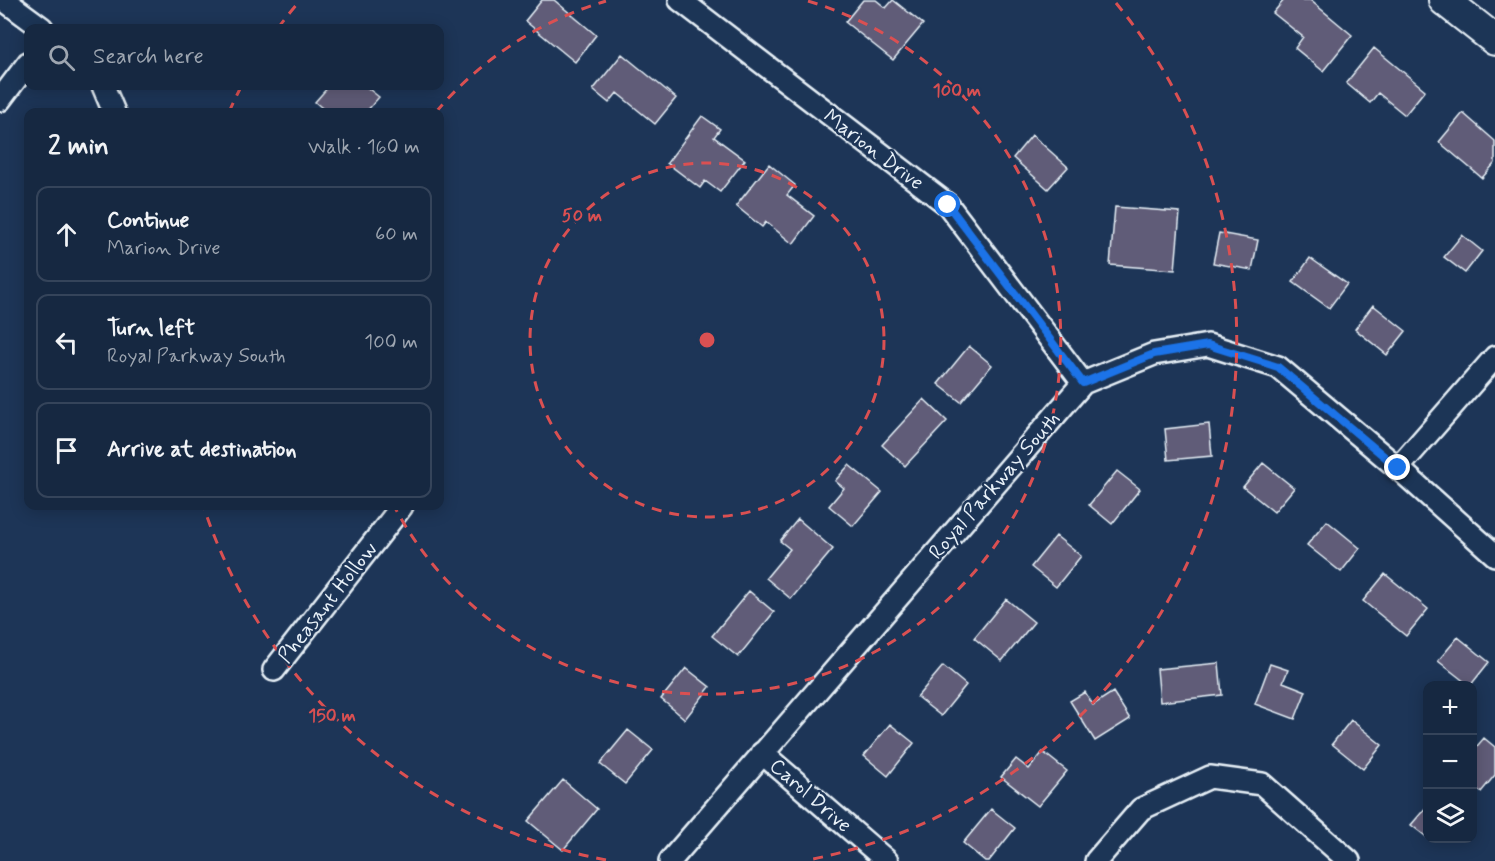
<!DOCTYPE html>
<meta charset="utf-8">
<style>
:root{--surface:#162841;--page:#23344c;--text:#f1f3f6;--muted:#9ea6b1;--line:#35445a}
body{margin:0;font-family:Mynerve,sans-serif;background:var(--page);color:var(--text)}
.controls{position:absolute;right:18px;bottom:18px;display:grid;overflow:hidden;border-radius:12px;box-shadow:0 3px 15px #0003}
.controls button{width:54px;height:54px;display:grid;place-items:center;padding:0;border:0;border-bottom:2px solid var(--line);background:var(--surface);color:var(--text);font:30px sans-serif}
.stop{position:absolute;width:18px;height:18px;margin:-14px;border:4px solid #1a73e8;border-radius:50%;background:#fff}
.stop.end{background:#1a73e8;border-color:#fff;box-shadow:0 2px 6px #0008}
.list{margin:0;padding:0;list-style:none}
h2{display:flex;justify-content:space-between;align-items:center;height:78px;margin:0;padding:0 24px;font-size:26px}
h2 small{font-size:20px;font-weight:400;color:var(--muted)}
.list li{display:grid;grid-template-columns:39px 1fr auto;gap:18px;align-items:center;box-sizing:border-box;height:96px;margin:0 12px 12px;padding:0 12px;border:2px solid var(--line);border-radius:12px}
.list b{display:block;font-size:22px;white-space:nowrap}
.list p{margin:0;font-size:20px;white-space:nowrap;color:var(--muted)}
.list em{font-size:20px;font-style:normal;color:var(--muted)}
.icon{flex:none;width:33px;height:33px;fill:none;stroke:currentColor;stroke-width:2;stroke-linecap:round;stroke-linejoin:round}
.map{position:relative;flex:none;width:1495px;height:861px;overflow:hidden}
.search{position:absolute;background:var(--surface);box-shadow:0 3px 15px #0003;left:24px;top:24px;width:420px;height:66px;display:flex;align-items:center;gap:15px;box-sizing:border-box;padding:0 21px;border-radius:12px;color:var(--muted);font-size:22px}
.panel{position:absolute;background:var(--surface);box-shadow:0 3px 15px #0003;left:24px;top:108px;width:420px;height:402px;border-radius:12px}
.map>svg:first-child{display:block}
.building{fill:#605c78;stroke:#e8f1f8;stroke-width:1.5}
.lines{fill:none;stroke-linecap:round;stroke-linejoin:round}
.street-casing{stroke:#e8f1f8;stroke-width:26}
.secondary-casing{stroke:#e8f1f8;stroke-width:34}
.street{stroke:#1d3557;stroke-width:21}
.secondary{stroke:#1d3557;stroke-width:30}
.route{stroke:#1a73e8;stroke-width:8}
.ring{fill:none;stroke:#da5052;stroke-width:3;stroke-dasharray:10 8}
.labels{text-anchor:middle;stroke-width:5;stroke-linejoin:round;paint-order:stroke}
.street-label{font-size:21px;fill:#e8f1f8;stroke:#1d3557}
.centre{fill:#da5052;stroke:#1d3557;stroke-width:3}
.ring-label{font-size:18px;text-anchor:middle;font-weight:bold;fill:#da5052;stroke:#1d3557;stroke-width:5;stroke-linejoin:round;paint-order:stroke}
</style>
<div class="map">
<svg width="1495" height="861" viewBox="0 0 1495 861">
<rect width="100%" height="100%" fill="#1d3557"/>
<filter id="ink" filterUnits="userSpaceOnUse"><feTurbulence type="fractalNoise" baseFrequency=".0167" numOctaves="2"/><feDisplacementMap in="SourceGraphic" scale="12" xChannelSelector="R" yChannelSelector="G"/><feConvolveMatrix kernelMatrix="1 2 1 2 8 2 1 2 1" color-interpolation-filters="sRGB"/></filter>
<g filter="url(#ink)">
<!-- building -->
<path class="building" d="M542,0H554L596,35L575,62L525,21Z
M863,0H876L886,8L893,0L923,24L893,60L845,22Z
M1284,0H1310L1352,35L1323,71L1295,48L1303,37L1273,13Z
M1374,48L1425,90L1405,115L1378,93L1370,103L1346,83Z
M622,54L676,98L655,124L617,93L609,103L593,90Z
M329,86H365L379,97L366,112H327L315,102Z
M1463,113L1495,141V163L1482,178L1439,142Z
M702,116L720,129L714,137L745,160L720,192L705,181L700,188L667,163Z
M1032,135L1068,167L1048,189L1013,158Z
M769,164L795,185L787,195L814,216L793,244L766,222L762,227L736,206Z
M1115,207L1180,212L1175,270L1110,265Z
M1219,233L1258,240L1252,270L1213,263Z
M1462,235L1482,251L1465,273L1444,257Z
M1310,258L1347,284L1329,308L1293,282Z
M1373,305L1406,331L1387,355L1355,329Z
M969,346L992,365L961,402L938,384Z
M924,399L947,421L905,466L882,445Z
M1209,424L1212,456L1168,460L1165,429Z
M1263,463L1294,488L1274,512L1243,487Z
M849,465L882,492L853,526L829,506L844,488L835,481Z
M1117,471L1140,489L1112,524L1089,505Z
M798,519L833,549L791,599L766,578L790,549L780,541Z
M1327,521L1360,548L1341,572L1307,545Z
M1056,536L1081,556L1056,587L1031,567Z
M1385,574L1428,609L1406,636L1363,601Z
M749,591L774,612L738,657L712,636Z
M1006,599L1034,622L1002,661L974,638Z
M1458,637L1489,662L1470,686L1438,661Z
M1219,663L1222,695L1160,702L1157,669Z
M1270,664L1288,670L1283,682L1306,691L1295,719L1255,704Z
M943,666L966,685L941,716L917,697Z
M686,668L710,687L685,719L661,699Z
M1085,692L1093,705L1113,692L1130,719L1095,741L1070,701Z
M1351,720L1382,745L1363,769L1332,744Z
M890,724L914,743L888,776L864,756Z
M628,730L653,750L625,784L600,764Z
M1484,738L1495,747V775L1481,792L1472,786V752Z
M1043,752L1067,771L1038,806L1001,777L1016,759L1029,769Z
M563,780L597,809L563,850L528,821Z
M1428,805V838L1411,825Z
M991,809L1015,828L989,861H985L963,843Z"/>
<g class="lines">
<defs>
<path id="street" d="M4,0L42,28
M680,0L948,205L1083,383
M103,86L114,112
M0,100L28,63
M1398,468L1495,357
M274,670L402,506
M762,753L887,861
M670,861L1083,383L1154,354L1208,345L1278,367L1398,468L1495,555
M1096,861L1141,809L1210,777L1262,784L1349,861"/>
<path id="secondary" d="M1444,0L1495,40"/>
</defs>
<!-- street casing -->
<use href="#street" class="street-casing"/>
<!-- secondary casing -->
<use href="#secondary" class="secondary-casing"/>
<!-- street -->
<use href="#street" class="street"/>
<!-- secondary -->
<use href="#secondary" class="secondary"/>
</g>
</g>
<g class="lines" filter="url(#ink)">
<!-- route -->
<path class="route" d="M948,205L1083,383L1154,354L1208,345L1278,367L1398,468"/>
</g>
<!-- distance rings -->
<g class="ring">
<circle cx="707" cy="340" r="177"/>
<path d="M436 112A354 354 0 0 1 606 1M808 1A354 354 0 1 1 394 506"/>
<path d="M606 860A530 530 0 0 1 204 508M229 112A530 530 0 0 1 241 87M278 28A530 530 0 0 1 298 3M1116 3A530 530 0 0 1 808 860"/>
</g>
<g class="labels">
<!-- street labels -->
<g class="street-label">
<text transform="translate(874 149) rotate(37)" y="7">Marion Drive</text>
<text transform="translate(994 485) rotate(-49)" y="7">Royal Parkway South</text>
<text transform="translate(327 602) rotate(-52)" y="7">Pheasant Hollow</text>
<text transform="translate(811 795) rotate(41)" y="7">Carol Drive</text>
</g>
</g>
<circle cx="707" cy="340" r="9" class="centre"/>
<g class="ring-label">
<text x="957" y="96">100 m</text>
<text x="582" y="221">50 m</text>
<text x="332" y="721">150 m</text>
</g>
</svg>
<div class="controls">
<button>+</button>
<button>−</button>
<button><svg class="icon" aria-label="layers" viewBox="0 0 24 24"><path d="M12 4l9 5-9 5-9-5zM3 14l9 5 9-5"/></svg></button>
</div>
<div class="stop" style="left:948px;top:205px"></div>
<div class="stop end" style="left:1398px;top:468px"></div>
<div class="search"><svg class="icon" aria-label="search" viewBox="0 0 24 24"><circle cx="10" cy="10" r="6"/><path d="M15 15l6 6"/></svg>Search here</div>
<section class="panel">
<h2>2 min<small>Walk · 160 m</small></h2>
<ul class="list">
<li><svg class="icon" aria-label="ahead" viewBox="0 0 24 24"><path d="M12 20V5M6 11l6-6 6 6"/></svg><div><b>Continue</b><p>Marion Drive</p></div><em>60 m</em></li>
<li><svg class="icon" aria-label="left" viewBox="0 0 24 24"><path d="M17 20v-9H6M10 6l-5 5 5 5"/></svg><div><b>Turn left</b><p>Royal Parkway South</p></div><em>100 m</em></li>
<li><svg class="icon" aria-label="arrive" viewBox="0 0 24 24"><path d="M6 21V4h12l-3 4 3 4H6"/></svg><div><b>Arrive at destination</b></div></li>
</ul>
</section>
</div>
